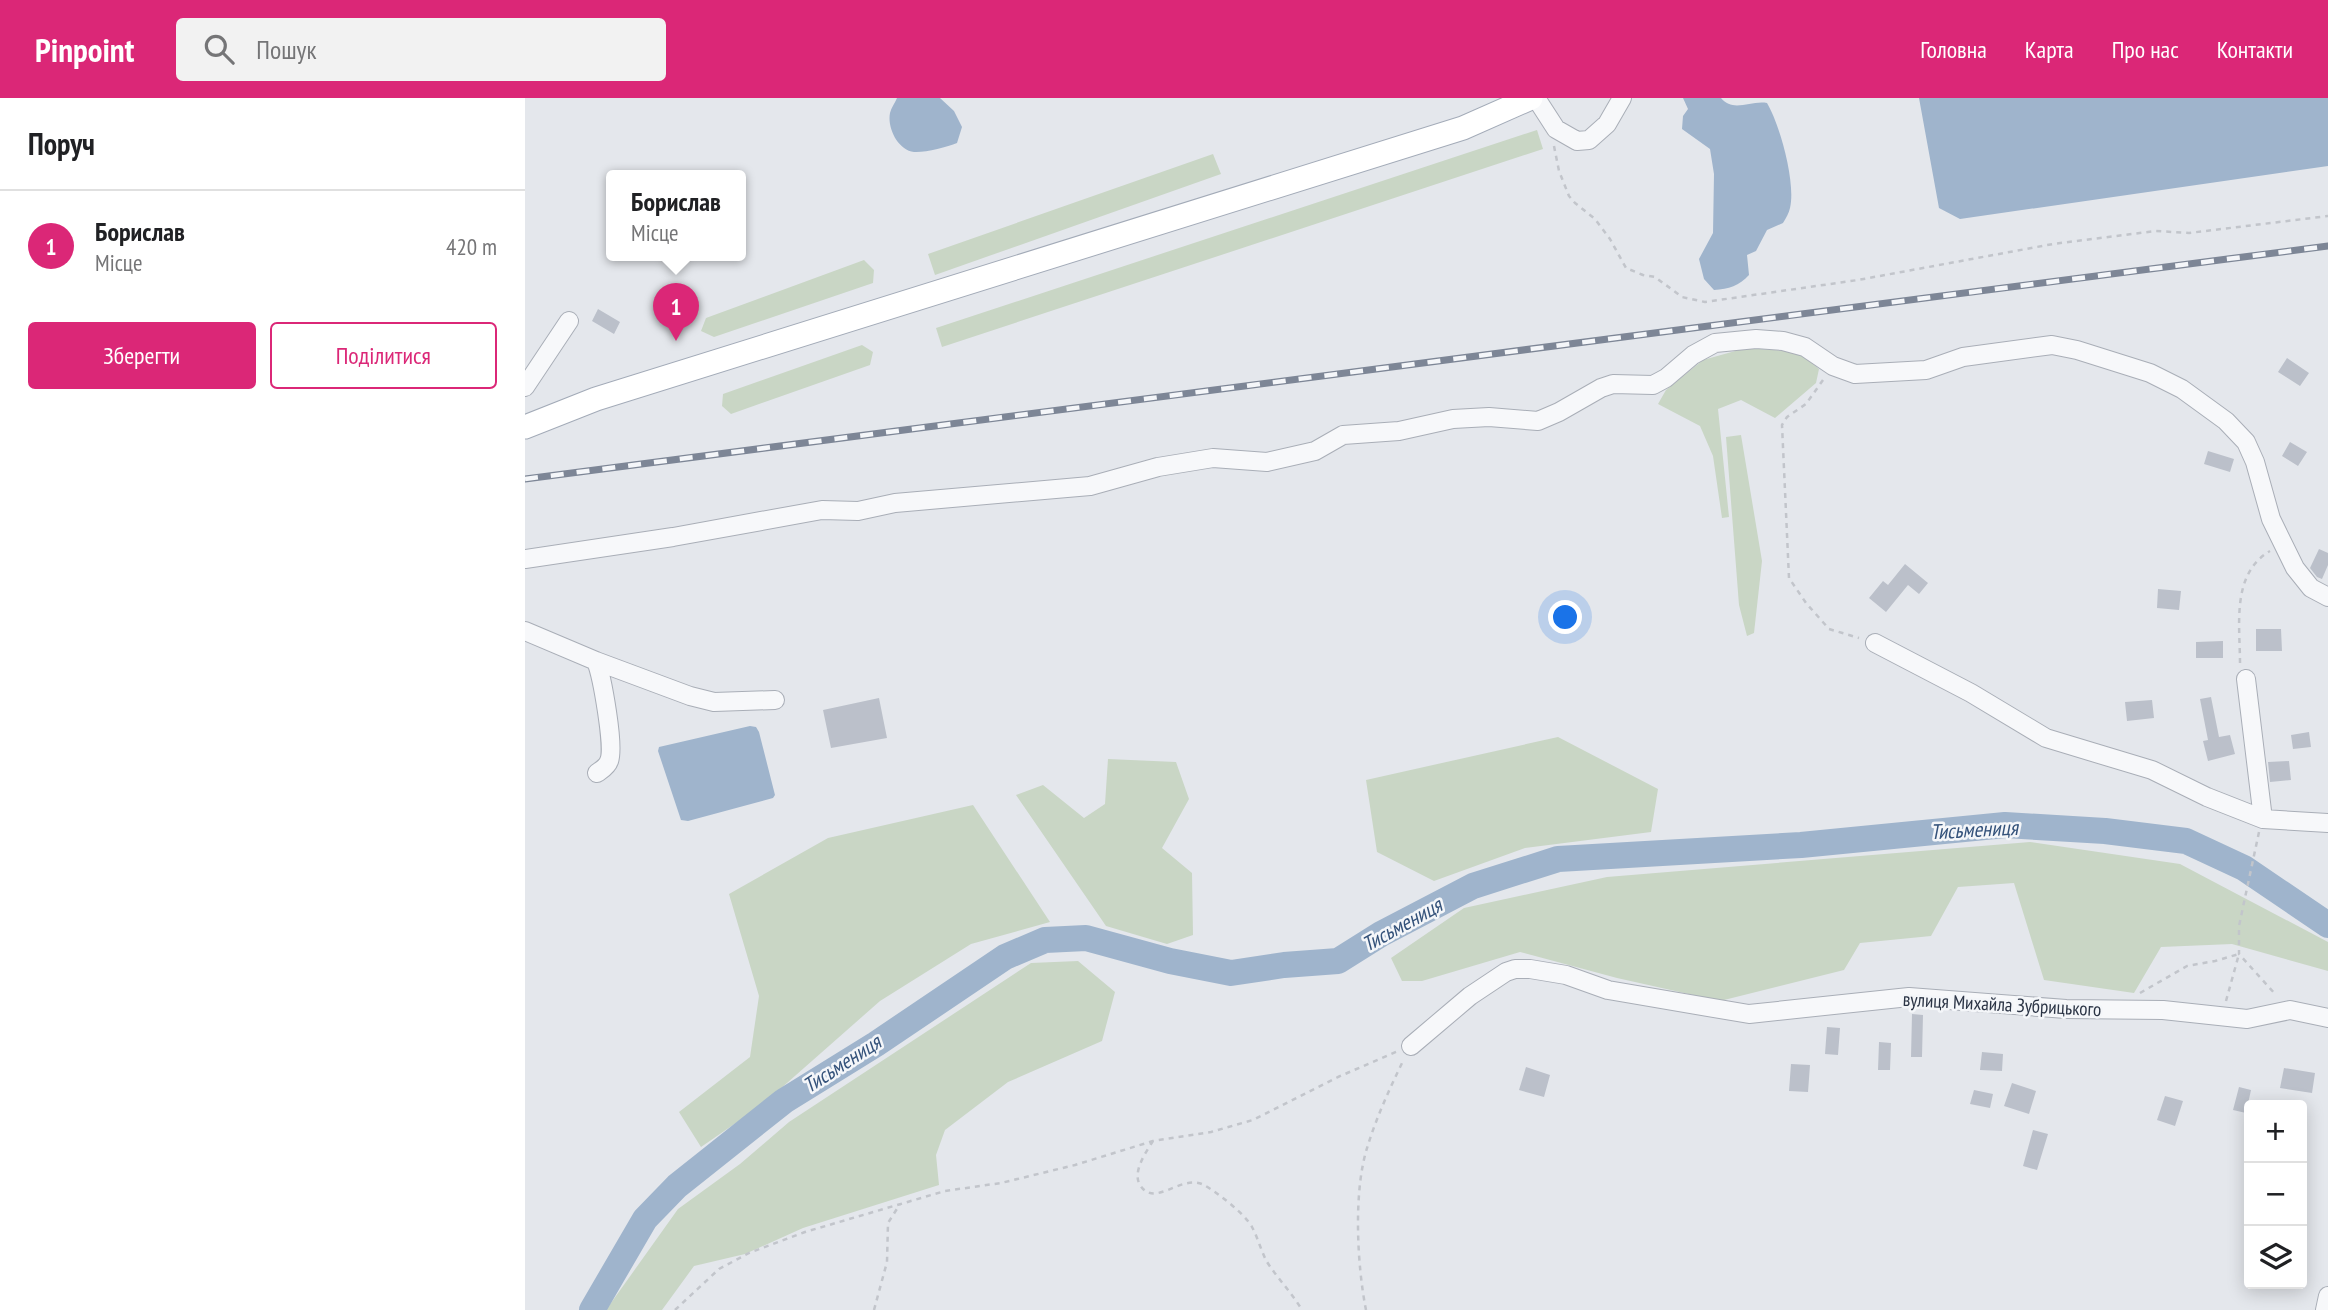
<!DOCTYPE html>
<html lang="uk">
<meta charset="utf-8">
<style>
:root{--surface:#fff;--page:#f2f2f2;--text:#202124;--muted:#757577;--line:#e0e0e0;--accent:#db2777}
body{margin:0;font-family:"PT Sans Narrow",sans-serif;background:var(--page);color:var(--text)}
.controls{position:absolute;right:21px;bottom:21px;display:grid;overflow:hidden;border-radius:7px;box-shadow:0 4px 18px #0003}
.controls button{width:63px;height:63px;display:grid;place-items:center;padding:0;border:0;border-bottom:2px solid var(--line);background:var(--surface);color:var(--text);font:35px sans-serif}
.you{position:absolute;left:1041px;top:520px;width:24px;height:24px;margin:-18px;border:5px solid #fff;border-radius:50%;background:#1a73e8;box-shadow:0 0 0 10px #1a73e833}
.badge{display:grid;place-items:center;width:46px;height:46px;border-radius:50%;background:var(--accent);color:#fff;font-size:23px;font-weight:700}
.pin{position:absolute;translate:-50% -58px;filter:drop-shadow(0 2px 4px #0008)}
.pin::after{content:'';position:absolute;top:37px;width:24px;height:21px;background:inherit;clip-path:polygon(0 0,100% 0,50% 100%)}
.popup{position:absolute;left:81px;top:72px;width:140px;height:91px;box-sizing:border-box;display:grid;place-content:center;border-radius:7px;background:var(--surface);filter:drop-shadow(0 2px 5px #0005);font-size:23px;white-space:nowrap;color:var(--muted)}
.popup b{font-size:26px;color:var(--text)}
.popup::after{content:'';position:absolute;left:50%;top:100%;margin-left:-14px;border:14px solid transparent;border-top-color:var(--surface)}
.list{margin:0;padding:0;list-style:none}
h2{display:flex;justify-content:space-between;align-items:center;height:91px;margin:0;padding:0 28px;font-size:30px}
h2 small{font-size:23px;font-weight:400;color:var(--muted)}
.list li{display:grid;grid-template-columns:46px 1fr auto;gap:21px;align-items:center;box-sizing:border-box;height:112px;padding:0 28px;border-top:2px solid var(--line)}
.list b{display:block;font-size:26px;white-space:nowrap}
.list p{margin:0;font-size:23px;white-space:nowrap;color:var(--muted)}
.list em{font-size:23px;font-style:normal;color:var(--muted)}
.actions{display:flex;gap:14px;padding:21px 28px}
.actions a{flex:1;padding:16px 0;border:2px solid var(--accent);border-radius:7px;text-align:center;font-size:24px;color:var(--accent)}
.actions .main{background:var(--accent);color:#fff}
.icon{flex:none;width:38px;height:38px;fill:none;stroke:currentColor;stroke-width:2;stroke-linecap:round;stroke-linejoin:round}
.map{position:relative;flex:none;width:1803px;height:1212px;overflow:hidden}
header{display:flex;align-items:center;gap:42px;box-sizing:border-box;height:98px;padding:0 35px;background:var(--accent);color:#fff}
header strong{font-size:33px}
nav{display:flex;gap:38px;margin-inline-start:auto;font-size:24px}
.search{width:490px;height:63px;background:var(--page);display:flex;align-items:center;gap:18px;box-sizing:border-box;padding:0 24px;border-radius:7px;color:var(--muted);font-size:26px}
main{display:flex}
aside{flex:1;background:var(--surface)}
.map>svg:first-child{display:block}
.green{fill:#c9d6c5}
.water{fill:#9fb4cc}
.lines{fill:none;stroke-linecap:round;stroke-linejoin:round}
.river{stroke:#9fb4cc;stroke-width:26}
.building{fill:#bbc0ca}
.minor-casing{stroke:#a9aeb7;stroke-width:20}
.major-casing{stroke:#a3abb8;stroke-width:25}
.path{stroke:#c2c5cb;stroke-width:2.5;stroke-dasharray:5 5;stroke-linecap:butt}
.minor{stroke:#f7f8fa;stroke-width:18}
.major{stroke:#fff;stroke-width:23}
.rail-casing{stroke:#7d8696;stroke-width:7}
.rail{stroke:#f4f6f9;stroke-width:4.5;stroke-dasharray:13;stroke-linecap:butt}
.labels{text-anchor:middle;stroke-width:5;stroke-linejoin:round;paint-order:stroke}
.street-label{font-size:19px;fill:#2b3445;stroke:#f4f6f9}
.water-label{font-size:21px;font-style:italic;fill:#34527a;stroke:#f4f6f9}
</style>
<header>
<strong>Pinpoint</strong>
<div class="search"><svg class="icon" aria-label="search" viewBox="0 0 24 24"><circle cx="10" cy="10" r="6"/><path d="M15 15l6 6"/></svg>Пошук</div>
<nav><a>Головна</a><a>Карта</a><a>Про нас</a><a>Контакти</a></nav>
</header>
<main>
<aside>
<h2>Поруч<small></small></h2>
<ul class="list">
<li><span class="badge">1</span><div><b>Борислав</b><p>Місце</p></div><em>420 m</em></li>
</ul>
<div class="actions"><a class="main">Зберегти</a><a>Поділитися</a></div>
</aside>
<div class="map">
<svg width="1803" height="1212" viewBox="0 0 1803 1212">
<rect width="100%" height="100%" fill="#e4e7ec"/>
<!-- green -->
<path class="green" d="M1012,32L1018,51L417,249L411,230Z
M688,56L696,76L410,177L403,156Z
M339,162L349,172L348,185L189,239L176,233L181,220Z
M337,247L348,254L345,267L206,316L197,308L198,296Z
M1221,250L1274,254L1294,271L1291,285L1250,320L1216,302L1193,311L1204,419L1197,420L1188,358L1175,328L1133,306L1141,292L1178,262Z
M1216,337L1237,463L1229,535L1222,538L1214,507L1201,339Z
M1033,639L1133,691L1126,734L1000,750L909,783L852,754L841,682Z
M583,661L651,664L664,701L637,750L667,775L668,837L642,846L581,828L491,697L518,687L559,720L580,706Z
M448,707L525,824L446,846L355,903L237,1007L176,1049L154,1014L225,959L234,898L204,796L303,740Z
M1505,744L1655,766L1803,844V873L1707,846L1636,849L1609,895L1519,882L1489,785L1433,789L1406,838L1335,845L1319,872L1195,903L1092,880L995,854L897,883H877L866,860L939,810L1082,779Z
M553,863L590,894L577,943L483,984L420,1032L411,1057L414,1087L278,1130L220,1156L169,1168L137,1212H81L153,1111L215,1066L264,1024L506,865Z"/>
<!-- water -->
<path class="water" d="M372,0H415L429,13L437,29L432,45C422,49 399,55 389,54C373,52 362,30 365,15C366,10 370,5 372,0Z
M1158,0H1196C1208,15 1226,2 1242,5C1255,27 1271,85 1265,110C1264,115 1261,120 1258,125L1242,132L1231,153L1222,157L1224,177C1214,188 1204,191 1189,192L1179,181L1174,161L1188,135L1189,76L1185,51L1157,31L1158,18L1163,11Z
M1394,0H1803V68L1435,121L1414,110Z
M225,628L231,629L234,634L250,697L248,700L163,723L156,722L133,653L134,649Z"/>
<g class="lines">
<!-- river -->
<path class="river" d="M67,1212L120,1121L152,1088L259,1003L351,946L480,859L520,842L561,840L645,863L706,875L759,867L813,863L856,836L948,788L1033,761L1276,747L1480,727L1580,733L1661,743L1719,770L1803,827"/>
</g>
<!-- building -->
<path class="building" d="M73,211L95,224L89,236L67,223Z
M1762,260L1784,275L1775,288L1753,274Z
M1765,344L1782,354L1773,368L1757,358Z
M1683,353L1709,361L1705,374L1679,366Z
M1794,451L1803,455V467L1797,481L1792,479L1785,470Z
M1380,466L1403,485L1394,496L1383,487L1361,514L1344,500L1358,483L1363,487Z
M1633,491L1656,493L1654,512L1632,510Z
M1731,531H1756L1757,553H1731Z
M1698,543V560H1671V544Z
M1686,599L1694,639L1705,637L1710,656L1683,663L1678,643L1683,642L1675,601Z
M354,600L362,640L306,650L298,612Z
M1627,602L1629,620L1602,623L1600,604Z
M1784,634L1786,649L1768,651L1766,637Z
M1764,663L1766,682L1745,684L1743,664Z
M1387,916L1398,917L1397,959H1386Z
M1302,929L1315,930L1313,957L1300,956Z
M1354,944L1366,945L1365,972H1353Z
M1457,954L1478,956L1477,973L1455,972Z
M1266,966L1285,967L1283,994L1264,993Z
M1001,969L1025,977L1019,999L994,992Z
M1759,970L1790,975L1787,995L1755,990Z
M1487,985L1511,993L1504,1016L1479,1008Z
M1714,989L1726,992L1721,1015L1708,1012Z
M1449,992L1468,996L1465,1010L1445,1006Z
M1640,998L1658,1003L1650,1028L1632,1022Z
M1508,1032L1523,1036L1512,1072L1498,1068Z"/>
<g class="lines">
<defs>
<path id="minor" d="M1011,0L1031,31L1052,43L1064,42L1082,26L1097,0
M0,289L44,223
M0,461L148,439L297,412L333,413L370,405L565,388L633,369L688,360L742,364L790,353L818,337L874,333L928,321L964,319L1013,323L1034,314L1076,290L1088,286L1128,287L1141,280L1168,257L1190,245L1231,241L1258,243L1280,249L1308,268L1330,276L1401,272L1438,259L1527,247L1552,252L1625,275L1657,291L1701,323L1721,344L1730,364L1746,421L1770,470L1786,490L1803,499
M0,533L71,563L165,598L189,604L250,602
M1350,545L1446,595L1521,640L1627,672L1682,699L1738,721L1803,725
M71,563C77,578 90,650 84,663C82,669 76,672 72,675
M1721,581L1738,721
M886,948L945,898L981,874L990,871H1005L1041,877L1083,892L1224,916L1384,899L1541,911L1638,912L1722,921L1765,912L1803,920
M1800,1212L1803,1198"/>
<path id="major" d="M0,329L71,301L938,30L1006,0"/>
</defs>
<!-- minor casing -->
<use href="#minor" class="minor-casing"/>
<!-- major casing -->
<use href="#major" class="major-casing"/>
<!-- path -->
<path class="path" d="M1029,48L1034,73L1044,98L1050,105L1070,121L1085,141L1101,170L1118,177L1130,179L1157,199L1180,204L1333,182L1528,146L1631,133L1664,135L1803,118
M1298,282L1281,306L1262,319L1257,327L1264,480L1281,505L1304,531L1334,540
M1715,565C1715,527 1706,476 1745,453
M1734,734L1714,828V856L1751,897
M1615,895L1662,868L1690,863L1714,856
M1701,903L1714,856
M628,1043C621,1054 607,1074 615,1087C630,1111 656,1075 679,1087C693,1095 720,1116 727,1129C733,1140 736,1153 742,1164C753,1181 767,1195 777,1212
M150,1212L194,1171L224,1155L280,1134L420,1093L476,1085L550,1067L628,1043L686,1034L728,1022L813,979L873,953
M349,1212L362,1164L363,1125L375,1106
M841,1212C832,1167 828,1091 843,1047C852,1018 865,990 878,963"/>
<!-- minor -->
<use href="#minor" class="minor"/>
<!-- major -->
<use href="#major" class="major"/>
<defs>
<path id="rail" d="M0,381L1803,148"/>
</defs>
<!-- rail casing -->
<use href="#rail" class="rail-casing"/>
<!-- rail -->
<use href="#rail" class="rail"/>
</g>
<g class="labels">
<!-- street labels -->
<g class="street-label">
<text transform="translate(1477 906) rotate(3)" y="7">вулиця Михайла Зубрицького</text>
</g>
<!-- water labels -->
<g class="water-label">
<text transform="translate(1449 732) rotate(-3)" y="7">Тисьмениця</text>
<text transform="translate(877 827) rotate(-29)" y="7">Тисьмениця</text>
<text transform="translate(317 966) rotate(-33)" y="7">Тисьмениця</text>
</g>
</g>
</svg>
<div class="controls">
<button>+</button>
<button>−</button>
<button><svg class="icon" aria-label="layers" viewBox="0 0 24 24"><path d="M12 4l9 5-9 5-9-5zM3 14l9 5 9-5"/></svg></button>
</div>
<div class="you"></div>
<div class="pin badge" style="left:151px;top:243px">1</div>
<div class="popup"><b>Борислав</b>Місце</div>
</div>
</main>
